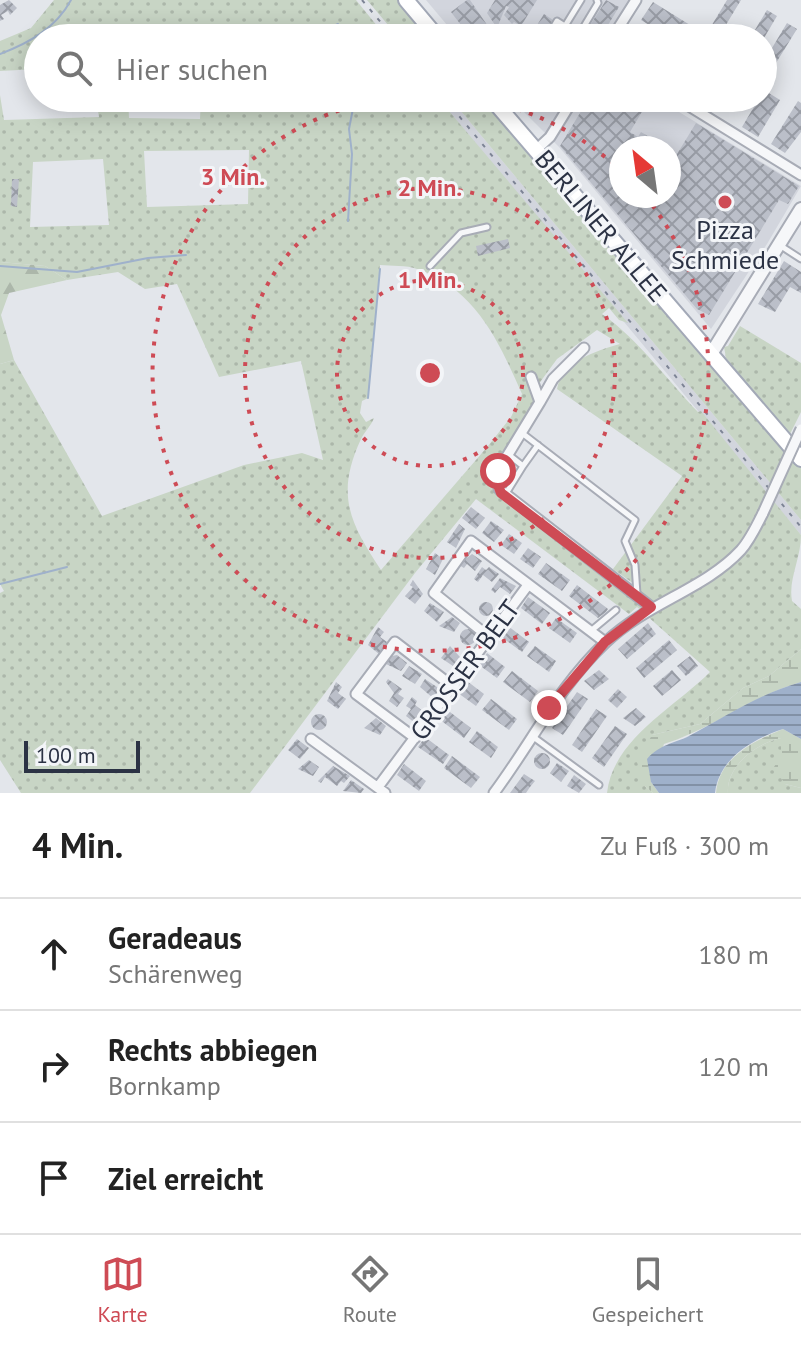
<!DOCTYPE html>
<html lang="de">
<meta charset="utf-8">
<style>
:root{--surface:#fff;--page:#f2f2f2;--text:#222;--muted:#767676;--line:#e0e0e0;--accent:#ce4b55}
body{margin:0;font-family:"PT Sans",sans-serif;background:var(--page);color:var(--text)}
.compass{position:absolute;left:609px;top:136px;width:72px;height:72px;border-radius:50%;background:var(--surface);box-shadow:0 4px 20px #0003;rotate:331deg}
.scale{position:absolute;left:24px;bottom:20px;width:116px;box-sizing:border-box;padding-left:8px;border:4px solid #2b3244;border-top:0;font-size:22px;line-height:28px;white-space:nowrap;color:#2b3244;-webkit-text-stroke:6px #f3f5f8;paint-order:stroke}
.stop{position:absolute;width:24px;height:24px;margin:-18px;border:6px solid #ce4b55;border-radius:50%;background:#fff}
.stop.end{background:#ce4b55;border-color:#fff;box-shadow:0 2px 8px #0008}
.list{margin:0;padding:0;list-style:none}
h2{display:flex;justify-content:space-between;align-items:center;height:104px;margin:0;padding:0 32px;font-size:34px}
h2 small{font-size:26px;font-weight:400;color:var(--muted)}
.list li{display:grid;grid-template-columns:52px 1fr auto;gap:24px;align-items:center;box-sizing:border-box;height:112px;padding:0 32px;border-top:2px solid var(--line)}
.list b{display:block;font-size:30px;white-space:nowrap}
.list p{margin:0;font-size:26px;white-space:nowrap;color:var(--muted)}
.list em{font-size:26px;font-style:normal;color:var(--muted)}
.icon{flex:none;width:44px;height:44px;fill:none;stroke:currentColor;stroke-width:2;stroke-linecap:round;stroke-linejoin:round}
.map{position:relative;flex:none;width:801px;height:793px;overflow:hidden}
.search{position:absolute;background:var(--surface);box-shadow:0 4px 20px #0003;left:24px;right:24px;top:24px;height:88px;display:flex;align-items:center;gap:20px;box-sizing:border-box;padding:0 28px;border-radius:44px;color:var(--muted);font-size:30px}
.sheet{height:440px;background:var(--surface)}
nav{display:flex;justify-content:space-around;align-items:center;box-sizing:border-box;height:112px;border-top:2px solid var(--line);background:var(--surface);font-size:22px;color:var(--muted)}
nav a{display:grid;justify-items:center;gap:4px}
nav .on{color:var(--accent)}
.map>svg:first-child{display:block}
.built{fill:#d2d5dd;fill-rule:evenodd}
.grass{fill:url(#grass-dots);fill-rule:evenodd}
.forest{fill:url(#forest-firs)}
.wetland{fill:url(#wetland-marsh)}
.water{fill:url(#water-rules)}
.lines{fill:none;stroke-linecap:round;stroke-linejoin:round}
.stream{stroke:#9fb1cb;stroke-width:2}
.building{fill:url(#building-cross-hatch)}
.service-casing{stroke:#a8acb6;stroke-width:9}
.minor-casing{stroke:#a8acb6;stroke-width:13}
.tertiary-casing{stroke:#a8acb6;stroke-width:16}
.primary-casing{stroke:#a3a9b7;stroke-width:18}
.service{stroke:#f6f7f9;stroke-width:5}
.minor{stroke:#f6f7f9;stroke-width:9}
.tertiary{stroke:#f6f7f9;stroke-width:12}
.primary{stroke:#fff;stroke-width:14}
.rail{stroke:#7d8495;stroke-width:2;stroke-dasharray:4 8;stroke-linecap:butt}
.minor-bridge-casing{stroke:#a8acb6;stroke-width:13;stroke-linecap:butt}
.minor-bridge{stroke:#f6f7f9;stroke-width:9}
.route{stroke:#ce4b55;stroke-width:10}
.ring{fill:none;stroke:#ce4b55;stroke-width:4;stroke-dasharray:4 8}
.poi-dot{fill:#ce4b55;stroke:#f3f5f8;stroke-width:3}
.labels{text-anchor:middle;stroke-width:6;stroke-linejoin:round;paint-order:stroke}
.street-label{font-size:26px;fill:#2b3244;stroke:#f3f5f8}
.poi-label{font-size:26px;fill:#2b3244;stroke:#f3f5f8}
.centre{fill:#ce4b55;stroke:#f3f5f8;stroke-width:4}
.ring-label{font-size:24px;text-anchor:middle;font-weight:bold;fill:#ce4b55;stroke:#f3f5f8;stroke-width:6;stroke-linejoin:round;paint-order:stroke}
</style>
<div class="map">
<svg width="801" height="793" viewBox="0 0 801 793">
<defs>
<pattern id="grass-dots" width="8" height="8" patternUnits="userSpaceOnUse" patternTransform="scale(2)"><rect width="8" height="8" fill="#c8d5c5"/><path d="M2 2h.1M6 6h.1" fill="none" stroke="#acb7aa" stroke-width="1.8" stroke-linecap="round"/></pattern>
<pattern id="forest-firs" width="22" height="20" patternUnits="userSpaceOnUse" patternTransform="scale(2)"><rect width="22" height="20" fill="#c8d5c5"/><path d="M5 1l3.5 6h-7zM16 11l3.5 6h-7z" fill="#acb7aa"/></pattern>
<pattern id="wetland-marsh" width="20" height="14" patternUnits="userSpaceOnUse" patternTransform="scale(2)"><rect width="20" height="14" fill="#c8d5c5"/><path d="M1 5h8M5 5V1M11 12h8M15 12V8" fill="none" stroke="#acb7aa"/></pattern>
<pattern id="water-rules" width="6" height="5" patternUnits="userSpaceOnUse" patternTransform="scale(2)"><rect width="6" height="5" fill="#9fb1cb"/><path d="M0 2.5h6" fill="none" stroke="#8291a6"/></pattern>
<pattern id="building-cross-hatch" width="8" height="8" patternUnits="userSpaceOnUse" patternTransform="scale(2)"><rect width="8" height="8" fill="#bbbfc9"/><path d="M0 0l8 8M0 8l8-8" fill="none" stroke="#989ca5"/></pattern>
</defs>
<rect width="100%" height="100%" fill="#e3e6eb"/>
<!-- built -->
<path class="built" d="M426,0H631L607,38H458Z
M438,98H450L801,520V535Z
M510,98H656L801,186L767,244L711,329L559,147ZM621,148H669V196H621Z"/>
<!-- grass -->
<path class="grass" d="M54,0H356L387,38H38V69L0,71V41L31,28Z
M367,0H400L429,38H399Z
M0,95L4,120L99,117L96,98H128L129,118L200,119L201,98H438L628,323L619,320L609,308L602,314C639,340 667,380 698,412L701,411L801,535C801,559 788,579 792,601L801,609V649L769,676L743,688L700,724L652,735L645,786L653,793H607C613,739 674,708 710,672L637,607L629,614L476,499L415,573L250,793H21L0,760V593L4,591L0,584V364L14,360L102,516L244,465L302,453L323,460L301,361L219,377L177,284L145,289L118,272L67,280L45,266L0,262ZM249,150L248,204L147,207L144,151ZM103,159L109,225L30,227L33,162ZM380,265C391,266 407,265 417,269C476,289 499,342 522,394L511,417L488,446L381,570C350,523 335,495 361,439C364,432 371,426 374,418L366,422L360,413L362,401L368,398ZM597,330L620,344C596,351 562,361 557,389L682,476L613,569L641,589L634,598L501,499L494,488L495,469L535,408L531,380L538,385L557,359Z
M450,98H480C584,219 689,339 795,458L801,445V520Z
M740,326L801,363V412L789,436L726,358L724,347L728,346Z
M781,738L785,784L801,788V793H728C726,766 757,743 781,738Z"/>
<!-- forest -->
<path class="forest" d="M0,262L45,266L67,280L9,293L1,315L14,360L0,364Z"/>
<!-- wetland -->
<path class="wetland" d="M801,649V682C752,696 712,729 664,744L651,782L659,793H653L645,786L637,762L652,735L700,724L743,688L769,676Z
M783,729L801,739V788L785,784L774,767L781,756V738C757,743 726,766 728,793H716C719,757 754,741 783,729Z"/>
<!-- water -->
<path class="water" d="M801,682V739L783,729C753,739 719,758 715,793H659L651,782L647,759C660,744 673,744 689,736C727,716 759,694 801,682Z"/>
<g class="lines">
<!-- stream -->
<path class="stream" d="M257,29L312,36L338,24
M345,38V25
M0,54C29,43 56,28 71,0
M348,221L352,154L349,129L355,98
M0,266L77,272L148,258L186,255
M368,398L380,269
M0,584L67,567"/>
</g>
<!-- building -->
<path class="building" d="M9,0L17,8L10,15L8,11L1,15L4,19L0,21V5Z
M467,0H470L496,38H471L454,16L451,12Z
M495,0H537L521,26L514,22L512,24L504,15L509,7L506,6L497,28L487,13Z
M606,0L619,7L600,38H582Z
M727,0H741L718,38H704Z
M653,2L690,25L682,38H670L641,20Z
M767,10L777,16L764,38H750Z
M544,14L553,20L542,38H529Z
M787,23L797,29L763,84V63Z
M764,90L780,100L758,137L742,127Z
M589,98H650L630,132L638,137L641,132L667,148H621V196H669V149L674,159L696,123L799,186L788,204L779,200L709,315L697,309L560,146Z
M798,101L801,103V132L785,153L771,144Z
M12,179H19L17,207L11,206Z
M508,239L510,248L478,256L476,246Z
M784,261L801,272V293L790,287L775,312L758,304Z
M471,507L485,518L476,529L462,518Z
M491,521L504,530L494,542L482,533Z
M459,524L465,529L456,548L447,542Z
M509,534L522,543L514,554L501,545Z
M528,548L541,557L533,568L520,559Z
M435,553L443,559L435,575L426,569Z
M472,554L482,561L475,571L467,564L464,568L459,565Z
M546,563L570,580L562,591L538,574Z
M482,567L486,570L489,567L499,574L492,582L483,575L478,582L474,579Z
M500,578L516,586L510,594L500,587L495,593L491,590Z
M413,580L423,594L415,604L405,596L413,587L410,585Z
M577,585L608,609L606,612L598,618L569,596Z
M528,597L550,613L542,624L521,608Z
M479 609a7 7 0 1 1 14 0a7 7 0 1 1-14 0Z
M430,603L444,612L437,622L424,611Z
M452,617L460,623L454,632L439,626Z
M556,618L577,633L570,643L549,628Z
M648,623L656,634L627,659L618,649Z
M508,626L529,642L522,652L500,636Z
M378,627L384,632L380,637L387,642L379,654L368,645Z
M460 637a8 8 0 1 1 16 0a8 8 0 1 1-16 0Z
M669,640L677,650L644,678L636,668Z
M450,646L460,657L453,666L441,658Z
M535,646L556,661L549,672L527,656Z
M487,653L505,667L497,678L479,665Z
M397,655L407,663L401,671L386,664L392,656Z
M690,656L698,666L686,676L677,666Z
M409,666L422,674L415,684L402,676Z
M599,670L609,679L594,690L584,681Z
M672,670L681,680L662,696L653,686Z
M512,671L538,691L530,702L503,682Z
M388,679L402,689L398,694L404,698L397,707L389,701L394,693L386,682Z
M425,679L440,689L433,698L420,687Z
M467,681L484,694L476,706L458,693Z
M336,682L342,687L338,693L346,699L338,709L327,701Z
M618,689L627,697L617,708L608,700Z
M577,692L588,699L563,735L552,728Z
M412,697L417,701L415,705L424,712L415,723L406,716L411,709L406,706Z
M491,699L517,719L509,730L482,710Z
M636,708L646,717L635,726L623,718Z
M446,709L471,728L464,738L439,719Z
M596,709L607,716L582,752L572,745Z
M311 722a8 8 0 1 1 16 0a8 8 0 1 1-16 0Z
M376,718L386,726L380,735L364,728Z
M615,726L627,734L604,767L592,758Z
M477,731L498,747L491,758L469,742Z
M425,737L449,755L443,764L418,747Z
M297,739L309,748L300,759L288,750Z
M534 761a8 8 0 1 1 16 0a8 8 0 1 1-16 0Z
M452,756L480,777L471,788L444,768Z
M309,760L319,767L313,776L298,769Z
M557,763L569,771L561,782L550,773Z
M404,764L426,781L419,791L397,775Z
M333,766L350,776L344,783L341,781L337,786L325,777L321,783L318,781Z
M524,774L535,781L530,787L526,793H510Z
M574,775L586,784L579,793L567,786Z
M351,780L364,789L361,793L343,791Z"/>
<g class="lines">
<defs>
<path id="service" d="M547,38L557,21L565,26L581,0
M577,38L598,3L597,0
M781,246L801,259
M430,266L461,233L487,227
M522,433L635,520L625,541L635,565L637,594
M509,455L523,466L538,445
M505,495L523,466
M592,630L616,610
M532,736L599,785"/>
<path id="minor" d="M612,38L636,0
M676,98L801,175
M536,150L550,137L574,98
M531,377L540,402L498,471L499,489L651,607
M540,402L553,379L584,348
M489,637L434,593L471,541L605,642
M415,738L356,694L395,642L452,686
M311,739L385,793
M378,787L528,585
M494,793C532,742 559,686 606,642C647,603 705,589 741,550C750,540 757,525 763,513"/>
<path id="tertiary" d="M711,354L801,209"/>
<path id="primary" d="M406,0L438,38
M491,98L801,459"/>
</defs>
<!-- service casing -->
<use href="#service" class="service-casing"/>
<!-- minor casing -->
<use href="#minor" class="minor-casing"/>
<!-- tertiary casing -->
<use href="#tertiary" class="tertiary-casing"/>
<!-- primary casing -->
<use href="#primary" class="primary-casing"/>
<!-- service -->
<use href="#service" class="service"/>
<!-- minor -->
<use href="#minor" class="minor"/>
<!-- tertiary -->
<use href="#tertiary" class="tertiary"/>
<!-- primary -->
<use href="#primary" class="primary"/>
<!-- rail -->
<path class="rail" d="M362,0L394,38
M444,98L801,527"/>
<defs>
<path id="minor-bridge" d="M763,513L801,429"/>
</defs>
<!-- minor-bridge casing -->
<use href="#minor-bridge" class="minor-bridge-casing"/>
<!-- minor-bridge -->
<use href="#minor-bridge" class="minor-bridge"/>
</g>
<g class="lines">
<!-- route -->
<path class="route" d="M498,471L496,480L501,493L651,607L605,642L549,708"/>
</g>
<!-- distance rings -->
<g class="ring">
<circle cx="430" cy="373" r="93"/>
<circle cx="430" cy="373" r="185"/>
<path d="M471 98A278 278 0 0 1 620 170M645 196A278 278 0 1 1 389 98"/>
</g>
<!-- markers -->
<circle class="poi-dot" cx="725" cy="202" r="8"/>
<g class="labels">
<!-- street labels -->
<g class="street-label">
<text transform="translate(601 226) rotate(50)" y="9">BERLINER ALLEE</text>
<text transform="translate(465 670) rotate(-54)" y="9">GROSSER BELT</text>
</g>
<!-- poi labels -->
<g class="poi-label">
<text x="725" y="239">Pizza<tspan x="725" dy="30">Schmiede</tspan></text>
</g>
</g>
<circle cx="430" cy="373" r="12" class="centre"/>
<g class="ring-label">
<text x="233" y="185">3 Min.</text>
<text x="430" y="196">2 Min.</text>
<text x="430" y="288">1 Min.</text>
</g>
</svg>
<svg class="compass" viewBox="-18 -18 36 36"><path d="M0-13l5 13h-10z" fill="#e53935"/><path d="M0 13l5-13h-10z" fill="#767676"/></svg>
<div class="scale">100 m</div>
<div class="stop" style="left:498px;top:471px"></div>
<div class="stop end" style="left:549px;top:708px"></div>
<div class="search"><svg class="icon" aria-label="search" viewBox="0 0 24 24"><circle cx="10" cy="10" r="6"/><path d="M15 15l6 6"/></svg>Hier suchen</div>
</div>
<section class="sheet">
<h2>4 Min.<small>Zu Fuß · 300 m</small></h2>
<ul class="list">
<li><svg class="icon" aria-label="ahead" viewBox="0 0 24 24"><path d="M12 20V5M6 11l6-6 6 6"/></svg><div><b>Geradeaus</b><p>Schärenweg</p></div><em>180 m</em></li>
<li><svg class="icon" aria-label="right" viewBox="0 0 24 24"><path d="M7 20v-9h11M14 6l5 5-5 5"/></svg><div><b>Rechts abbiegen</b><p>Bornkamp</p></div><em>120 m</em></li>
<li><svg class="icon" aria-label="arrive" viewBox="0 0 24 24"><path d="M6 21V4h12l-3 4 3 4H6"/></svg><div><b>Ziel erreicht</b></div></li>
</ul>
</section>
<nav>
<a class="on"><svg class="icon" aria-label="map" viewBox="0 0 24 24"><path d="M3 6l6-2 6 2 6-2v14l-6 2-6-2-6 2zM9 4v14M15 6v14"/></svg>Karte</a>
<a><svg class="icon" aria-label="directions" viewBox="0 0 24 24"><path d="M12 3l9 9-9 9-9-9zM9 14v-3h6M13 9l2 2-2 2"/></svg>Route</a>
<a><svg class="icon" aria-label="saved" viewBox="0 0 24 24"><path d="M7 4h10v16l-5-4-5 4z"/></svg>Gespeichert</a>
</nav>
